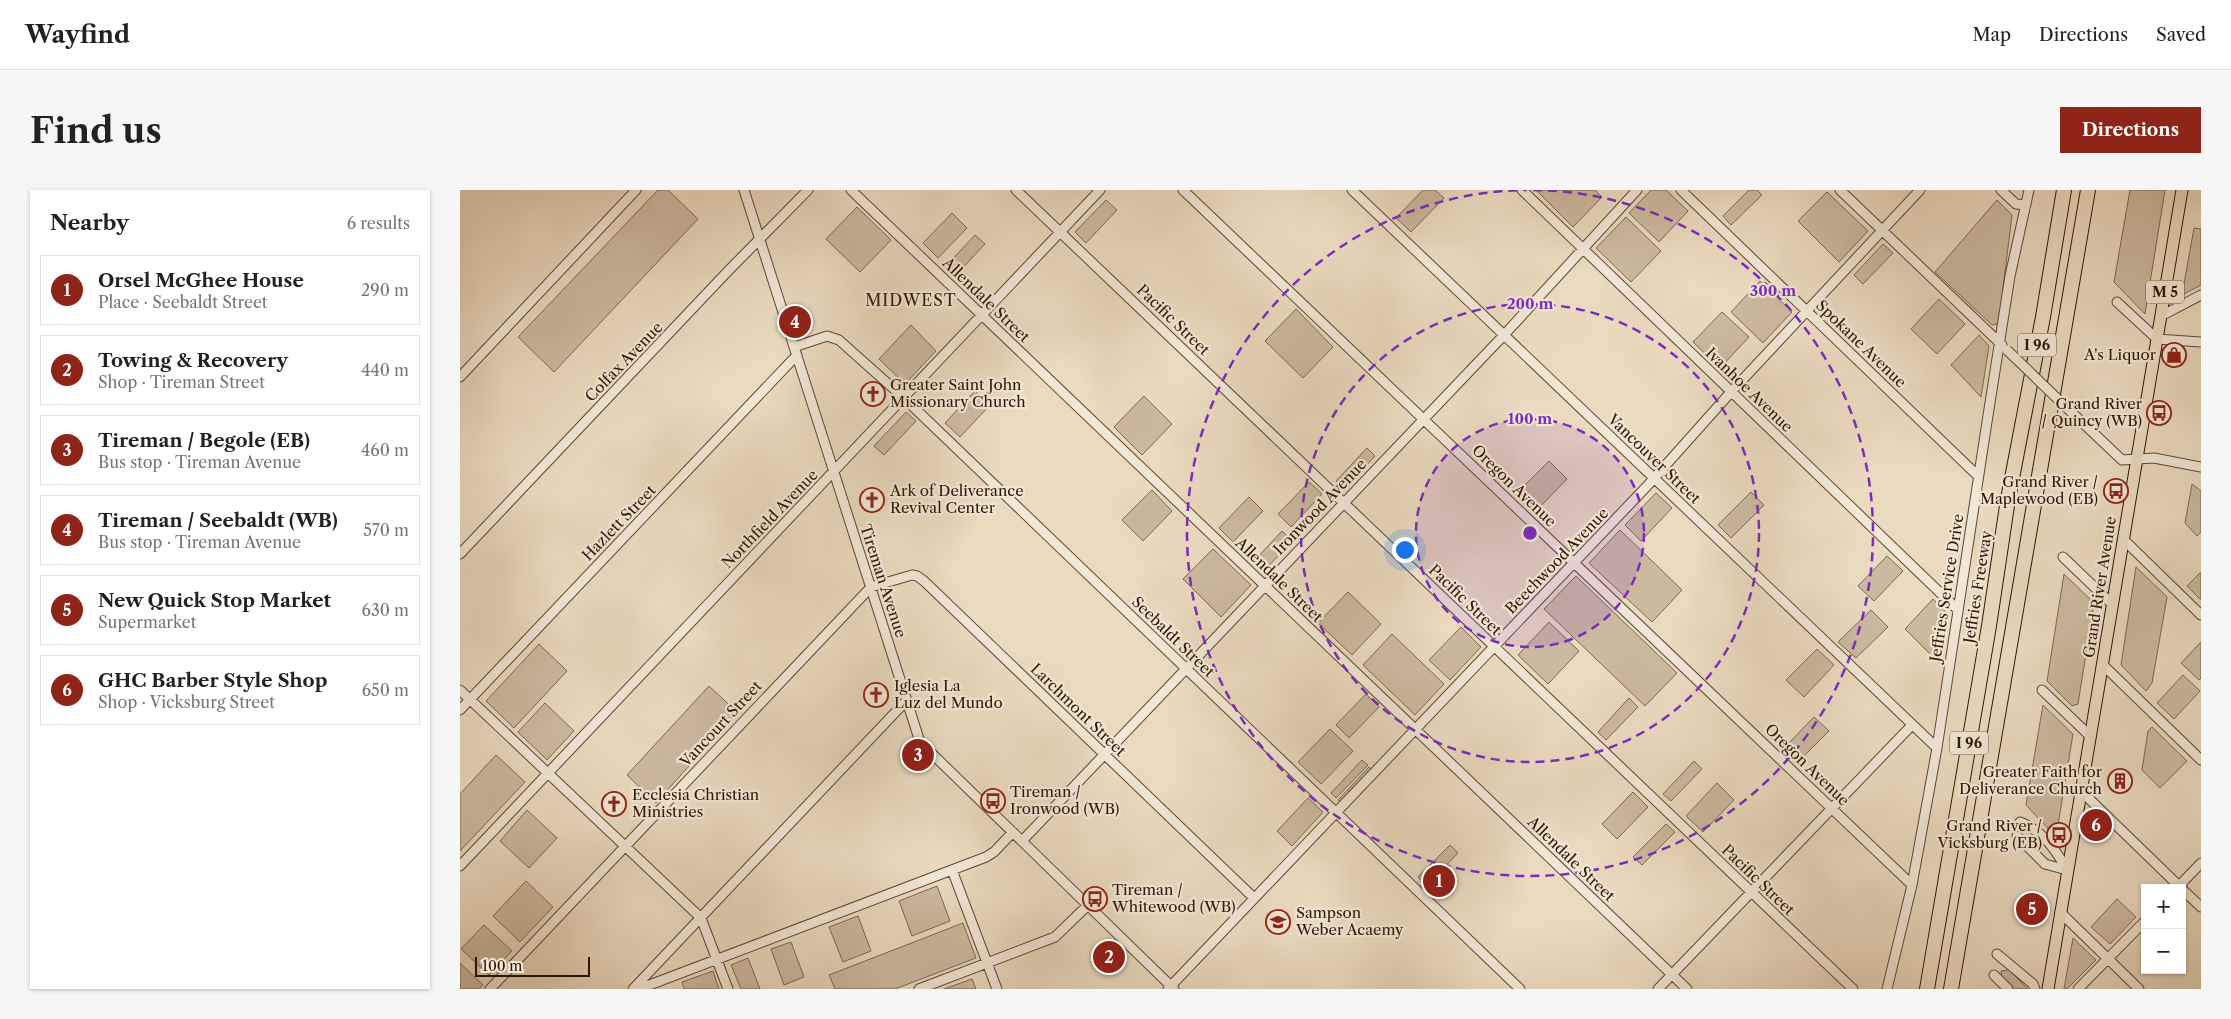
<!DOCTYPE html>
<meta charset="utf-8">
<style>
:root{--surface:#fff;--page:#f6f6f6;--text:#222;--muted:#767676;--line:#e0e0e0;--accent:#8f2418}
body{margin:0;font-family:"Libre Caslon Text",serif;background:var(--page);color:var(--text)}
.controls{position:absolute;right:15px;bottom:15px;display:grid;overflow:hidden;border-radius:0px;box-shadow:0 1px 4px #0004}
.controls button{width:45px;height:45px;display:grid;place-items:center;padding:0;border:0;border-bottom:1px solid var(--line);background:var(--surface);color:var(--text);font:25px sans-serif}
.scale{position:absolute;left:15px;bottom:12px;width:115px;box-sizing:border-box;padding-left:5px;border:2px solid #311504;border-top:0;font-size:14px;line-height:18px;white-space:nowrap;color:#311504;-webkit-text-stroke:4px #f1e7d6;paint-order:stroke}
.you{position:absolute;left:944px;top:359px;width:18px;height:18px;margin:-12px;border:4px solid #fff;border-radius:50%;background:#1a73e8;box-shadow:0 0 0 8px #1a73e833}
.badge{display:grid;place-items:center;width:32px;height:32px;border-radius:50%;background:var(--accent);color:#fff;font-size:16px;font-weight:700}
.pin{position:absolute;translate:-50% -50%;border:2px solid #fff;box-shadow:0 1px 5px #0006}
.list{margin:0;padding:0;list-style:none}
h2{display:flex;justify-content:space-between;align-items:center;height:65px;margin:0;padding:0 20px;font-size:21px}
h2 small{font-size:16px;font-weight:400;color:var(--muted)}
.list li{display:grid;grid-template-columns:32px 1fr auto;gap:15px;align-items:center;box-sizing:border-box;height:70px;margin:0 10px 10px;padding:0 10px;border:1px solid var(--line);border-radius:0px}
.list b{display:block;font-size:19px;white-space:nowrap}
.list p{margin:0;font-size:16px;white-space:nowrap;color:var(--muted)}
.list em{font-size:16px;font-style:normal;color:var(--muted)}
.map{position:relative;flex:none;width:1741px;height:799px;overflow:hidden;border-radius:0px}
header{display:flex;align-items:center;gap:30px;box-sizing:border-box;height:70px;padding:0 25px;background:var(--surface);border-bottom:1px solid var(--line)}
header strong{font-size:24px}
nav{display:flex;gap:28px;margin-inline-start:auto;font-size:18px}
.intro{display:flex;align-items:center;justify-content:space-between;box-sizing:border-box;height:120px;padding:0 30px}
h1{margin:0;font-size:35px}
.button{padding:12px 22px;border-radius:0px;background:var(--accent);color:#fff;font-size:18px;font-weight:700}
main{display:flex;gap:30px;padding:0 30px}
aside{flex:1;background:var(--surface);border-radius:0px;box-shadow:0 1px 4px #0004}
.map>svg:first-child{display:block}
.green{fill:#cbb9a0;stroke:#7e6752}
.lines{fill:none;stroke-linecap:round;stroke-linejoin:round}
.minor-casing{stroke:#5f4633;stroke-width:11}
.major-casing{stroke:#311504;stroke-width:13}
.highway-casing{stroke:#311504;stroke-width:16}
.minor{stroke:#f1e7d6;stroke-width:9}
.major{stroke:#eadac0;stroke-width:11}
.highway{stroke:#eadac0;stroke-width:14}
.minor-bridge-casing{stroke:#5f4633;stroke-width:11;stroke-linecap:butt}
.minor-bridge{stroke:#f1e7d6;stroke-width:9}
.ring{fill:none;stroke:#7b2cbf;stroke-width:2.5;stroke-dasharray:9 6}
.labels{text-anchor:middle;stroke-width:4.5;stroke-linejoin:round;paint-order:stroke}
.shield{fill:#f1e7d6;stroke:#6b5443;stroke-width:1}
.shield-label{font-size:14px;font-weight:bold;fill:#311504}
.street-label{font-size:15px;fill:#311504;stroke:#f1e7d6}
.poi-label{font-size:15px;fill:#311504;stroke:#f1e7d6;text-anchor:start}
.neighbourhood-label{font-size:16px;letter-spacing:1px;fill:#311504;stroke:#f1e7d6}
.centre{fill:#7b2cbf;stroke:#f1e7d6;stroke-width:2.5}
.ring-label{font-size:15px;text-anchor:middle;font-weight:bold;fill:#7b2cbf;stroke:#f1e7d6;stroke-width:4.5;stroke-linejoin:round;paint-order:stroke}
</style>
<header>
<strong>Wayfind</strong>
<nav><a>Map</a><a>Directions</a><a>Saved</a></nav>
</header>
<div class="intro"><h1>Find us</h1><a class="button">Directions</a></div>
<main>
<aside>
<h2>Nearby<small>6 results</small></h2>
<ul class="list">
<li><span class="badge">1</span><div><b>Orsel McGhee House</b><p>Place · Seebaldt Street</p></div><em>290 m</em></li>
<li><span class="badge">2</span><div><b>Towing &amp; Recovery</b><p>Shop · Tireman Street</p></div><em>440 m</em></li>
<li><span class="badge">3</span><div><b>Tireman / Begole (EB)</b><p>Bus stop · Tireman Avenue</p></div><em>460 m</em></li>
<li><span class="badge">4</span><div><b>Tireman / Seebaldt (WB)</b><p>Bus stop · Tireman Avenue</p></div><em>570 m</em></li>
<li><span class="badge">5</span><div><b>New Quick Stop Market</b><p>Supermarket</p></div><em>630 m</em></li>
<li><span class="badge">6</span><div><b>GHC Barber Style Shop</b><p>Shop · Vicksburg Street</p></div><em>650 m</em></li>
</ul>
</aside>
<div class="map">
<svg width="1741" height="799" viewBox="0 0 1741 799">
<rect width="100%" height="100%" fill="#eadac0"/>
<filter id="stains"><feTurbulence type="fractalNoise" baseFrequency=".004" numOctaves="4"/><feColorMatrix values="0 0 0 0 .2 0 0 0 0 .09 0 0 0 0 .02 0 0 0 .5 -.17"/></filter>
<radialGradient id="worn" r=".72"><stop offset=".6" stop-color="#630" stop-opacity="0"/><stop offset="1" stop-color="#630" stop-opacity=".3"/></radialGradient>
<!-- green -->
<path class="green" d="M198,0H208L238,29L94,182L58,147Z
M963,0H975L984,8L951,42L936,28Z
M1076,0H1135L1142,7L1113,37Z
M1191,0H1206L1228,21L1199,52L1169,23Z
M1289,0H1297L1302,5L1271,35L1263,26Z
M1670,0H1705L1685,124L1654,92Z
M1367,2L1408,41L1379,72L1338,31Z
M646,10L657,20L626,53L615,42Z
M1537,10L1552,25L1539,131L1537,134L1532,135L1475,82Z
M397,17L431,50L400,82L366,49Z
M492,23L507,38L478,68L463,53Z
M1166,27L1201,61L1171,92L1136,58Z
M1734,38L1741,39V95L1722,105Z
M515,45L525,54L496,85L486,76Z
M1423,54L1433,63L1403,94L1394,85Z
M1300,91L1332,122L1303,153L1271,122Z
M1479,109L1505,134L1477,164L1451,139Z
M836,119L873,157L843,188L805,151Z
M1262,122L1289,147L1260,178L1233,152Z
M451,135L476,161L445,194L419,169Z
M1519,145L1529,156L1521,207L1491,175Z
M515,201L530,215L500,247L485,233Z
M684,206L712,234L682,265L654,237Z
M446,222L456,231L424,265L414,256Z
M907,258L915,266L884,299L876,291Z
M1089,271L1107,289L1076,321L1057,303Z
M849,292L862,304L831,337L818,324Z
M1732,294L1741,301V342L1737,346L1725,333Z
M692,300L712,321L683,351L662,330Z
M1291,302L1304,315L1271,348L1258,335Z
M1196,303L1212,318L1181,351L1165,335Z
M789,307L803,321L773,352L759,338Z
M1160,340L1222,400L1192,432L1129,373Z
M822,341L832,351L804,381L794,371Z
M753,359L791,395L761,427L723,389Z
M1427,366L1443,381L1414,411L1398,396Z
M1676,377L1707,407L1692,493L1686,501L1661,475Z
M1741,382V410L1727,396Z
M1604,384L1634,413L1618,514L1612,516L1587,491Z
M1116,386L1217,483L1185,516L1084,419Z
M888,402L921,434L892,465L858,433Z
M1473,409L1488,424L1481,475L1445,439Z
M1411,420L1428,437L1396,468L1378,452Z
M1089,432L1119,461L1088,494L1058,465Z
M1001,437L1021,457L990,490L969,470Z
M932,444L984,494L955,525L903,475Z
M1741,452V488L1739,490L1721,473Z
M79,454L107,481L54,538L26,511Z
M1357,459L1374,475L1344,507L1326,490Z
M1723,485L1740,501L1714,529L1697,513Z
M249,496L277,522L196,613L167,585Z
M906,504L919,517L889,548L876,535Z
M1169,508L1178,517L1146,550L1138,542Z
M85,513L114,541L87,570L58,542Z
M1583,515L1613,544L1596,647L1566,615Z
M1354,527L1369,541L1337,573L1323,559Z
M1692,537L1727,571L1700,598L1682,580L1688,541Z
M870,539L893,561L861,594L838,572Z
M36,565L65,592L0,661V604Z
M902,570L908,575L876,608L871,603Z
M1234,571L1242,579L1211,611L1203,604Z
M909,577L911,579L880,612L878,610Z
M1257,593L1274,610L1243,642L1226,626Z
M1173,602L1188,617L1157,649L1142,634Z
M848,608L863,622L832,656L817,641Z
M67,620L97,648L69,678L40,651Z
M1206,634L1215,642L1182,675L1173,667Z
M990,655L998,663L967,695L958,687Z
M66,691L93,717L60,752L33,726Z
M477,696L490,731L452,746L439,711Z
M1657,709L1676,727L1650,754L1631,737Z
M398,726L411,761L383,772L369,737Z
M503,733L516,768L435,799H375L369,785Z
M24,735L52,761L29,785L1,759Z
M1613,748L1636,770L1607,799H1604Z
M331,752L344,787L324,795L311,759Z
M288,768L300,799H281L271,775Z
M0,773L23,795L19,799H0Z
M1549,780L1568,799H1553L1542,789L1541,781Z
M253,781L259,799H224L222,792Z
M512,789L516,799H484Z"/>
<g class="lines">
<defs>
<path id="minor" d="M284,0L460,552L714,799
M391,0L1227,799
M556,0L1393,799
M723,0L1452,695
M892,0L1477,558
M1062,0L1498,420
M1221,0L1518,286
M1380,0L1542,155
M1541,0L1556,14L1566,15
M1657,112L1697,149L1741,152
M1701,126L1741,105
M334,157L367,146L379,150L444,208L1060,799
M0,187L176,0
M1606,217L1662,270L1694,268L1741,277
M1663,349L1741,425
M0,364L269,80L348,0
M1603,367L1652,414
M1642,474L1741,570
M0,500L241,728L268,799
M1582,500L1630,546
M0,520L337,165
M1621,601L1721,698
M1557,646L1585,674L1607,680C1596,660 1582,640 1560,632
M562,651L1044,145L1177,0
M0,676L640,0
M492,680L537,799
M1717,698L1741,673
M1722,699L1741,717
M1600,722L1679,799
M1537,764L1573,794L1575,799
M1534,785L1548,799
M30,799L411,397L452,385L457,386L464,391L794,708
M173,799L447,510
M179,799L526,667L534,662L553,642
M459,799L595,747L628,715
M708,799L1188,295L1271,202L1460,0
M1198,799L1452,535
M1427,799L1452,695L1477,558L1529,219L1550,86L1569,0
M1618,799L1685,731"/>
<path id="major" d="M1588,799L1722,0"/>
<path id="highway" d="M1467,799L1529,436L1548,309L1583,127L1604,0
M1491,799L1628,0"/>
</defs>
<!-- minor casing -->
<use href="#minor" class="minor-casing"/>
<!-- major casing -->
<use href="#major" class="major-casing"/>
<!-- highway casing -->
<use href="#highway" class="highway-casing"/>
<!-- minor -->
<use href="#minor" class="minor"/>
<!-- major -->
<use href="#major" class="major"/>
<!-- highway -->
<use href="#highway" class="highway"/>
<defs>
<path id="minor-bridge" d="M1547,160L1606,217"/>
</defs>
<!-- minor-bridge casing -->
<use href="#minor-bridge" class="minor-bridge-casing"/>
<!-- minor-bridge -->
<use href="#minor-bridge" class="minor-bridge"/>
</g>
<!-- distance rings -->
<circle cx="1070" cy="343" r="114" fill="#7b2cbf" fill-opacity=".12"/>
<g class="ring">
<circle cx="1070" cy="343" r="114"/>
<circle cx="1070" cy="343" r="229"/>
<path d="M1073 0A343 343 0 1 1 1067 0"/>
</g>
<!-- icons -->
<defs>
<symbol id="shop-ring" viewBox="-11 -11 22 22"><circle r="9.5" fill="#f1e7d6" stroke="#8f2418" stroke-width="1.5"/><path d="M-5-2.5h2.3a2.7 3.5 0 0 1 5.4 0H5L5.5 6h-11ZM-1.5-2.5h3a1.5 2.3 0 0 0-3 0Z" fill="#8f2418"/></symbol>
<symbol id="church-ring" viewBox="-11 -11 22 22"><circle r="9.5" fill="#f1e7d6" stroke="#8f2418" stroke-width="1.5"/><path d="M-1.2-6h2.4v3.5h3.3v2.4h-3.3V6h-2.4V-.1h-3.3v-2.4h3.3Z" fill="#8f2418"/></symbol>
<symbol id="bus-ring" viewBox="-11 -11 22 22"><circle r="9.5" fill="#f1e7d6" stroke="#8f2418" stroke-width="1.5"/><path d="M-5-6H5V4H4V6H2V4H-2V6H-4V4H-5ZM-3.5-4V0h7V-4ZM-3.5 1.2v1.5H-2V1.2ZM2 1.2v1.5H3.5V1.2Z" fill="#8f2418"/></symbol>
<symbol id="building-ring" viewBox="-11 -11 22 22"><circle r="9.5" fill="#f1e7d6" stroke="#8f2418" stroke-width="1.5"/><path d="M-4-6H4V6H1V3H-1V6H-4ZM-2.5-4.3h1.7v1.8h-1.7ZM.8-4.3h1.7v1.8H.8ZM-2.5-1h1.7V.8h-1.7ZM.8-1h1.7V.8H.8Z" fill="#8f2418"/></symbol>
<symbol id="school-ring" viewBox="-11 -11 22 22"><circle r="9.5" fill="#f1e7d6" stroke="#8f2418" stroke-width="1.5"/><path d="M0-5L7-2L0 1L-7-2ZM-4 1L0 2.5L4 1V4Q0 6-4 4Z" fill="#8f2418"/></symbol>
</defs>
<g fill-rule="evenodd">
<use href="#shop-ring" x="1700" y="151" width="28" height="28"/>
<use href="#church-ring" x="399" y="190" width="28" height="28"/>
<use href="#bus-ring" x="1685" y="209" width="28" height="28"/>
<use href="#bus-ring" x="1642" y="287" width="28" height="28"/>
<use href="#church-ring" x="398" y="296" width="28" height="28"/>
<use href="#church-ring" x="402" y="491" width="28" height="28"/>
<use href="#building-ring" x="1646" y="577" width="28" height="28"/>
<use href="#bus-ring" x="519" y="597" width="28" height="28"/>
<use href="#church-ring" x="140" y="600" width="28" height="28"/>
<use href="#bus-ring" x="1585" y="631" width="28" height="28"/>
<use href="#bus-ring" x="621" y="695" width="28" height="28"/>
<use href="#school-ring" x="804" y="718" width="28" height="28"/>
</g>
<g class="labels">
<!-- shield labels -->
<g class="shield">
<rect x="1686" y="90.5" width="38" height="23" rx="4"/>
<rect x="1558" y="143.5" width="38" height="23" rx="4"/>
<rect x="1490" y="541.5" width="38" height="23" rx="4"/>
</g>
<g class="shield-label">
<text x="1705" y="107">M 5</text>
<text x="1577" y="160">I 96</text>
<text x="1509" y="558">I 96</text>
</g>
<!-- street labels -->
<g class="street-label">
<text transform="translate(526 110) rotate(44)" y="5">Allendale Street</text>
<text transform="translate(713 130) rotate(44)" y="5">Pacific Street</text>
<text transform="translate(1401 154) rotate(44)" y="5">Spokane Avenue</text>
<text transform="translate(164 172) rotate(-46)" y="5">Colfax Avenue</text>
<text transform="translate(1289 200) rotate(44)" y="5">Ivanhoe Avenue</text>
<text transform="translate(1194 269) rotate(44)" y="5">Vancouver Street</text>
<text transform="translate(1054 296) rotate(44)" y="5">Oregon Avenue</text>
<text transform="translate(860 317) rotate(-46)" y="5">Ironwood Avenue</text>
<text transform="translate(310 329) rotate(-46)" y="5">Northfield Avenue</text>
<text transform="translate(159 333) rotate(-46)" y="5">Hazlett Street</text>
<text transform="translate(1097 371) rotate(-46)" y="5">Beechwood Avenue</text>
<text transform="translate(819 390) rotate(44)" y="5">Allendale Street</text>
<text transform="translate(423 391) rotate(72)" y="5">Tireman Avenue</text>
<text transform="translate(1518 397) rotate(-81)" y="5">Jeffries Freeway</text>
<text transform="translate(1640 397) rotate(-81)" y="5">Grand River Avenue</text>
<text transform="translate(1487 398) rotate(-81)" y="5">Jeffries Service Drive</text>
<text transform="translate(1005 410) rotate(44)" y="5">Pacific Street</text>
<text transform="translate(713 447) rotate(44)" y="5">Seebaldt Street</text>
<text transform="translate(618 520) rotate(44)" y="5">Larchmont Street</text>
<text transform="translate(261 534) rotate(-47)" y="5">Vancourt Street</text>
<text transform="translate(1347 575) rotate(44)" y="5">Oregon Avenue</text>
<text transform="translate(1111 669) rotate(44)" y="5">Allendale Street</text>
<text transform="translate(1298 690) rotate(44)" y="5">Pacific Street</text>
</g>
<!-- poi labels -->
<g class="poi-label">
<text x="1696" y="170" text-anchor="end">A's Liquor</text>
<text x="430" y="200">Greater Saint John<tspan x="430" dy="17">Missionary Church</tspan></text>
<text x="1682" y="219" text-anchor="end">Grand River<tspan x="1682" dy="17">/ Quincy (WB)</tspan></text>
<text x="1638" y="297" text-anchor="end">Grand River /<tspan x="1638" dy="17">Maplewood (EB)</tspan></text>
<text x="430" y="306">Ark of Deliverance<tspan x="430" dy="17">Revival Center</tspan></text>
<text x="434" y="501">Iglesia La<tspan x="434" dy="17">Luz del Mundo</tspan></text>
<text x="1642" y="587" text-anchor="end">Greater Faith for<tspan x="1642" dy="17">Deliverance Church</tspan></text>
<text x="550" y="607">Tireman /<tspan x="550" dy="17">Ironwood (WB)</tspan></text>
<text x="172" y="610">Ecclesia Christian<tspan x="172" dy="17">Ministries</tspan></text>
<text x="1582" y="641" text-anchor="end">Grand River /<tspan x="1582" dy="17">Vicksburg (EB)</tspan></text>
<text x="652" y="705">Tireman /<tspan x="652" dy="17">Whitewood (WB)</tspan></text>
<text x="836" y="728">Sampson<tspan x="836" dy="17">Weber Acaemy</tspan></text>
</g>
<!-- neighbourhood labels -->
<g class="neighbourhood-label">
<text x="451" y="116">MIDWEST</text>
</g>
</g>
<circle cx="1070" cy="343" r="8" class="centre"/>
<g class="ring-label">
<text x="1313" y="106">300 m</text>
<text x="1070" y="119">200 m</text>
<text x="1070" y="234">100 m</text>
</g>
<rect width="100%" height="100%" filter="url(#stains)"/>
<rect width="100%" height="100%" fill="url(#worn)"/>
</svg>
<div class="controls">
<button>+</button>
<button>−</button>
</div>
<div class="scale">100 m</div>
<div class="you"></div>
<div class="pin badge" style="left:979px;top:691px">1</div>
<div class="pin badge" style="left:649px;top:767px">2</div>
<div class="pin badge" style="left:458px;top:565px">3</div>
<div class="pin badge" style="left:335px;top:132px">4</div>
<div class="pin badge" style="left:1572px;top:719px">5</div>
<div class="pin badge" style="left:1636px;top:635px">6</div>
</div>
</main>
